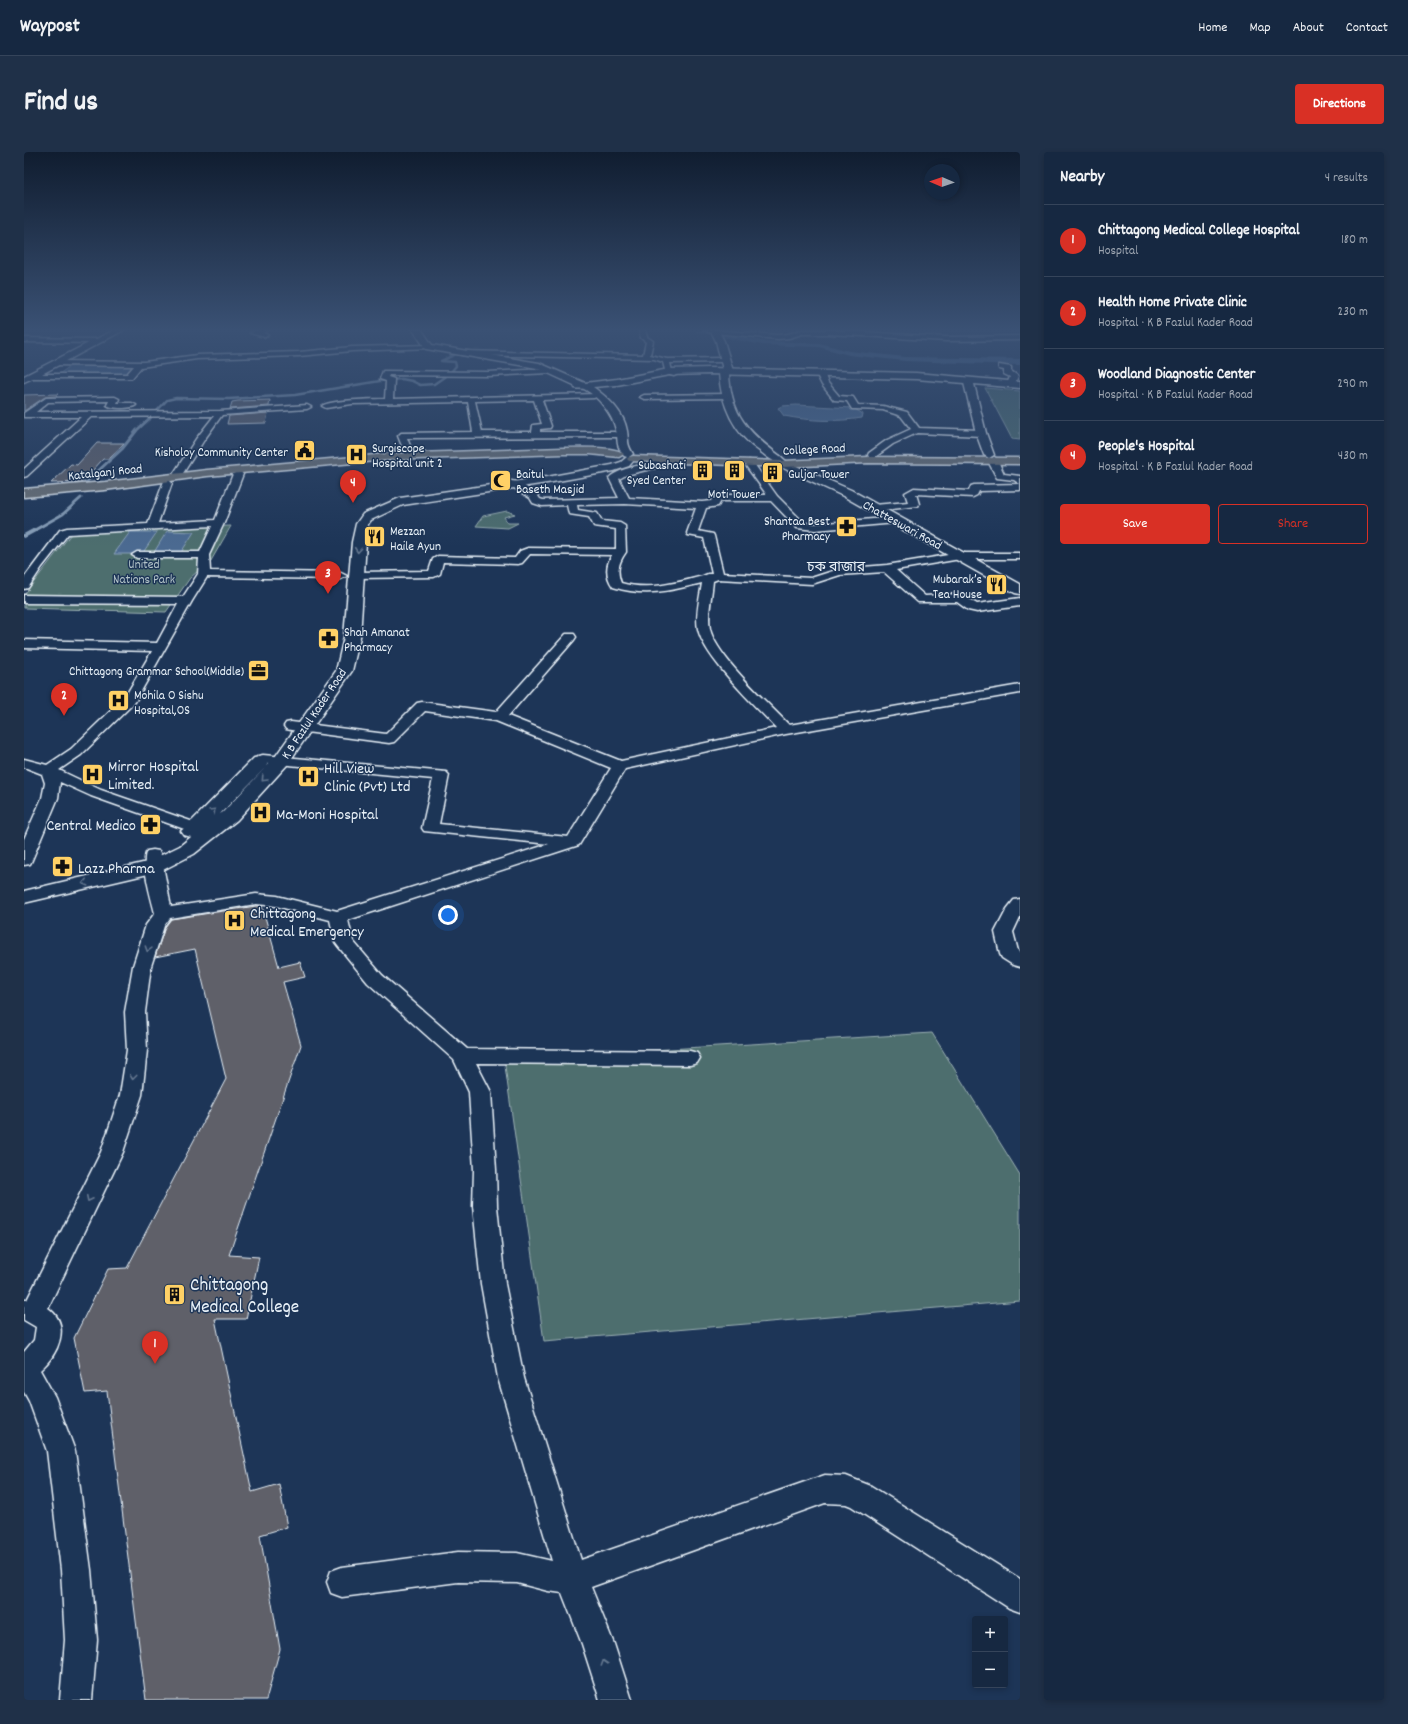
<!DOCTYPE html>
<meta charset="utf-8">
<style>
:root{--surface:#162841;--page:#1f3048;--text:#f1f3f6;--muted:#9ea6b1;--line:#35445a;--accent:#d93025}
body{margin:0;font-family:Dekko,"Noto Sans Bengali",sans-serif;background:var(--page);color:var(--text)}
.controls{position:absolute;right:12px;bottom:12px;display:grid;overflow:hidden;border-radius:4px;box-shadow:0 2px 6px #0003}
.controls button{width:36px;height:36px;display:grid;place-items:center;padding:0;border:0;border-bottom:1px solid var(--line);background:var(--surface);color:var(--text);font:20px sans-serif}
.compass{position:absolute;left:900px;top:12px;width:36px;height:36px;border-radius:50%;background:var(--surface);box-shadow:0 2px 6px #0003;rotate:272deg}
.you{position:absolute;left:424px;top:763px;width:14px;height:14px;margin:-10px;border:3px solid #fff;border-radius:50%;background:#1a73e8;box-shadow:0 0 0 6px #1a73e833}
.badge{display:grid;place-items:center;width:26px;height:26px;border-radius:50%;background:var(--accent);color:#fff;font-size:13px;font-weight:700}
.pin{position:absolute;translate:-50% -33px;filter:drop-shadow(0 1px 2px #0008)}
.pin::after{content:'';position:absolute;top:21px;width:14px;height:12px;background:inherit;clip-path:polygon(0 0,100% 0,50% 100%)}
.list{margin:0;padding:0;list-style:none}
h2{display:flex;justify-content:space-between;align-items:center;height:52px;margin:0;padding:0 16px;font-size:17px}
h2 small{font-size:13px;font-weight:400;color:var(--muted)}
.list li{display:grid;grid-template-columns:26px 1fr auto;gap:12px;align-items:center;box-sizing:border-box;height:72px;padding:0 16px;border-top:1px solid var(--line)}
.list b{display:block;font-size:15px;white-space:nowrap}
.list p{margin:0;font-size:13px;white-space:nowrap;color:var(--muted)}
.list em{font-size:13px;font-style:normal;color:var(--muted)}
.actions{display:flex;gap:8px;padding:12px 16px}
.actions a{flex:1;padding:9px 0;border:1px solid var(--accent);border-radius:4px;text-align:center;font-size:14px;color:var(--accent)}
.actions .main{background:var(--accent);color:#fff}
.map{position:relative;flex:none;width:996px;height:1548px;overflow:hidden;border-radius:4px}
header{display:flex;align-items:center;gap:24px;box-sizing:border-box;height:56px;padding:0 20px;background:var(--surface);border-bottom:1px solid var(--line)}
header strong{font-size:19px}
nav{display:flex;gap:22px;margin-inline-start:auto;font-size:14px}
.intro{display:flex;align-items:center;justify-content:space-between;box-sizing:border-box;height:96px;padding:0 24px}
h1{margin:0;font-size:28px}
.button{padding:10px 18px;border-radius:4px;background:var(--accent);color:#fff;font-size:14px;font-weight:700}
main{display:flex;gap:24px;padding:0 24px}
aside{flex:1;background:var(--surface);border-radius:4px;box-shadow:0 2px 6px #0003}
.map>svg:first-child{display:block}
.green{fill:#4e6e6e;stroke:#9bb0b3}
.water{fill:#4c6b91;stroke:#8aa1ba}
.lines{fill:none;stroke-linecap:round;stroke-linejoin:round}
.stream-far2{stroke:#8aa1ba;stroke-width:2.5}
.stream-far1{stroke:#8aa1ba;stroke-width:3}
.stream{stroke:#8aa1ba;stroke-width:4}
.canal{fill:#4c6b91;fill-rule:evenodd}
.building{fill:#5f6069;stroke:#e8f1f8}
.minor-casing{stroke:#e8f1f8;stroke-width:3}
.tertiary-casing{stroke:#e8f1f8;stroke-width:3}
.secondary-casing{stroke:#e8f1f8;stroke-width:3}
.primary-casing{stroke:#e8f1f8;stroke-width:3}
.minor{fill:#1d3557;fill-rule:evenodd}
.tertiary{fill:#1d3557;fill-rule:evenodd}
.secondary{fill:#1d3557;fill-rule:evenodd}
.primary{fill:#6b7074;fill-rule:evenodd}
.oneway{stroke:#64778f}
.labels{text-anchor:middle;stroke-width:3;stroke-linejoin:round;paint-order:stroke}
.far-poi-label{font-size:13px;fill:#e8f1f8;stroke:#1d3557;text-anchor:start}
.far-street-label{font-size:13px;fill:#e8f1f8;stroke:#1d3557}
.far-park-label{font-size:13px;fill:#b2c3c8;stroke:#1d3557}
.far-neighbourhood-label{font-size:14px;fill:#e8f1f8;stroke:#1d3557}
.poi-label{font-size:16px;fill:#e8f1f8;stroke:#1d3557;text-anchor:start}
.near-poi-label{font-size:19px;fill:#e8f1f8;stroke:#1d3557;text-anchor:start}
</style>
<header>
<strong>Waypost</strong>
<nav><a>Home</a><a>Map</a><a>About</a><a>Contact</a></nav>
</header>
<div class="intro"><h1>Find us</h1><a class="button">Directions</a></div>
<main>
<div class="map">
<svg width="996" height="1548" viewBox="0 0 996 1548">
<rect width="100%" height="100%" fill="#1d3557"/>
<filter id="ink" filterUnits="userSpaceOnUse"><feTurbulence type="fractalNoise" baseFrequency=".025" numOctaves="2"/><feDisplacementMap in="SourceGraphic" scale="8" xChannelSelector="R" yChannelSelector="G"/><feConvolveMatrix kernelMatrix="1 2 1 2 8 2 1 2 1" color-interpolation-filters="sRGB"/></filter>
<g filter="url(#ink)">
<!-- green -->
<path class="green" d="M961,236L996,239V288L988,287Z
M483,359L491,362L480,365L484,371H494L484,376L452,374L459,364Z
M207,374L184,414L174,419L166,426L142,460L0,456V443L50,378Z
M908,881L996,1023V1149L520,1189L480,907Z"/>
<!-- water -->
<path class="water" d="M49,212L110,213L100,223L35,222Z
M772,253L829,256L839,262L838,266C812,270 786,269 760,264L754,256L758,254Z
M143,379L170,380L156,402H129Z
M106,380H133L118,402H90Z"/>
<g class="lines">
<!-- stream-far2 -->
<path class="stream-far2" d="M131,261L143,248L152,246L205,247L271,243L356,229L378,227L388,229L396,233L410,232L426,221L432,214L431,210L417,209L430,203
M125,267L127,265"/>
<!-- stream-far1 -->
<path class="stream-far1" d="M61,331L98,297L113,278L126,266
M9,379L39,362L57,346"/>
<!-- stream -->
<path class="stream" d="M0,384L11,378"/>
<!-- canal -->
<path class="canal" d="M668,178H684L739,189L795,191L825,199L881,205L996,207V213L881,209L825,203L795,195L739,193L672,180Z"/>
</g>
<!-- building -->
<path class="building" d="M34,242L32,244L21,245L0,259V243Z
M246,248L245,254L206,257L208,250L214,249Z
M244,261L242,271L203,272L205,264Z
M73,291H100L85,307H79L58,330L27,331L47,312L53,313Z
M232,754H238L255,815L276,810L281,825L259,830L277,893L205,1103L235,1105L222,1167H191L228,1340L255,1332L263,1375L236,1383L256,1497L242,1548H122L83,1239L61,1241L50,1186L84,1117L103,1116L202,927L171,797L131,805L141,775L147,767Z"/>
<g class="lines">
<defs>
<path id="minor" d="M233,178H245L239,181L244,183L241,185L226,181Z
M615,178H621L623,185L629,189L626,203L643,207L696,206L700,208L696,210L646,211L648,219L654,222L650,224L642,222L639,210L630,207L438,203L434,201L438,199L619,203L622,190L617,186Z
M688,178L754,183L764,182L777,178H805L922,185L996,184V188L922,189L805,182H778L765,186L754,187L691,181L689,180Z
M0,186L74,187L77,189L74,191L0,190Z
M405,193L407,194V196L328,199L275,204L173,207L117,215L108,226H6L2,224L6,222H103L110,214L29,213V209H32L120,210L173,203L275,200L328,195Z
M975,213L987,215V219L994,224L990,234H984L983,232L986,225L980,222V218L975,217Z
M522,217H525V221L464,224L365,223L364,225L370,227L369,247L573,242L574,244L570,246L518,248L527,274L526,276L516,277V280H591L594,281L595,283L594,285L383,286L390,304L386,307L382,304L374,284L377,281L449,280L444,250L328,252L302,256L298,254C305,248 350,247 361,247L362,229L356,227L359,219H362L464,220ZM510,248L518,272L509,273L508,280H458L451,249Z
M794,221H800L804,231L815,244L829,245L834,253L859,254L883,260L895,276L957,278L961,281L957,284L893,281L869,292L851,305H845L844,303L845,301L863,288L887,277L877,264L859,258L831,257H828L823,249L810,248L798,233L793,223Z
M703,242L707,244L706,246L620,247L616,245L620,243Z
M91,245L95,247L93,251H108L112,253C107,257 88,257 83,253L85,249L24,250L12,260L196,259L283,253L287,255L283,257L198,263L180,288L156,326L153,327L148,324L172,287L190,264L67,265L3,324L0,325V317L57,265H0V261L22,246Z
M970,305L975,308L974,309L980,322L996,324V332L990,328L973,326L964,309Z
M648,306L653,309L651,311L602,323L595,327L605,346L678,350L687,349L691,344L694,343H743L720,311L725,308L728,309L753,344L780,371L791,372L872,365L877,368L872,371L791,378L773,376L747,349H697L694,354L682,356L674,379L689,382L690,384L699,421L787,426L815,417L863,413L936,401H996V407H936L872,418L901,444L936,442L953,452L996,446V454L953,460L944,458L933,450H894L860,420L816,423L788,432L694,427L689,429C688,443 683,463 686,477C692,504 745,552 765,573L996,533V541L762,582L601,617L555,693L324,768L329,789L358,823L443,897L666,899L673,901L676,906L673,911L666,913L452,911L467,940L472,1018L473,1054L481,1132L500,1226L557,1408L801,1323L822,1324L847,1334L996,1427V1460L985,1456L827,1354L822,1352L801,1351L567,1435L590,1492L608,1548H576L558,1492L538,1441L524,1439L493,1431L434,1430L318,1445L307,1441L303,1430L307,1419L318,1415L434,1400L493,1401L528,1409L474,1226L457,1132L449,1054L450,1018L445,940L430,908L344,831L314,794L311,790L306,768L252,754L232,752L146,766L140,774L127,814L121,860L123,898L118,943L99,1000L24,1156C48,1173 34,1203 16,1218L31,1245L51,1299L67,1418L73,1488L68,1548H36L41,1488L37,1418L23,1299L5,1249L0,1240V1200L10,1188L12,1175L0,1168V1148H3L77,1000L96,943L103,898L101,860L109,814L122,773L131,761C128,749 116,709 123,699L129,698L135,699L137,703L147,755L232,742L253,744L313,759L525,692L400,679L398,676L409,627L234,610L232,607L234,604L239,603L422,620L425,623L415,672L544,685L587,616L472,569L401,559L370,590L365,591L267,578L262,577L260,574L262,571L267,570L362,582L393,551L398,550L472,560L542,482H550L552,485L550,488L484,564L597,609L752,576C732,554 680,506 674,477C671,464 676,445 678,431C646,439 621,445 589,435C582,425 581,414 588,403L506,402L498,411L494,412L419,410L416,422L410,425L333,426L327,423L333,420L405,419L409,407L414,404L491,406L496,399L504,396L592,397V377L570,374L565,365L545,362L543,353L518,354L509,351L506,346L482,331L484,329C491,327 513,340 516,347L519,348L595,346L585,326C595,315 633,310 648,306ZM601,352L672,356L663,381L664,383L680,386L688,422H684L679,424C652,431 624,439 597,431C592,418 595,410 602,400L601,374L596,371L578,369L573,361L554,358L553,353Z
M214,319L219,322L200,371L185,403L186,419L317,421L323,424L317,427L183,425L168,449L111,550L57,603L35,618L77,638L178,673L180,676L178,679L172,681L166,679L67,644L36,630L34,646L8,708L6,712L0,713V687L18,646L21,631L18,622L0,615V607L23,613L47,597L101,545L128,499L0,496V488L133,491L154,452L0,451V443L159,445L174,422L175,406H113L108,403L113,400H176L188,374L44,382L18,415L4,436L0,437V426L36,378L43,376L124,372L140,329H146L148,331L134,371L191,368L209,322Z
M996,332V338L955,339L953,343L949,345L892,342L895,352L894,354L850,359L845,356L850,353L884,350L881,341L890,336L945,339L947,334L950,333Z
M996,747V765L989,780L994,799L996,801V815L989,813L978,806L976,802L971,780L983,757L990,748Z"/>
<path id="tertiary" d="M90,178H100L18,222L0,230V224Z
M680,178H694L700,189L709,219L705,222C707,263 724,280 756,304L758,306L756,308C748,310 743,305 737,300C710,282 697,253 695,221L699,218L692,189L688,181Z"/>
<path id="secondary" d="M389,178H398L408,193L515,211L561,231L593,227L645,217L686,216L892,221L996,230V236L950,232L962,281L970,303L965,306L960,303L952,281L940,231L892,227L686,222L645,223L593,233L569,235C584,246 600,260 603,279C605,291 602,290 609,302L605,305L610,308L605,314L590,319L523,331L379,353L347,368L344,372L342,390L336,485L328,519L263,613L213,668L170,702L137,719L0,751V739L123,710L156,694L167,685L160,683L157,679L165,672L230,606L236,605L242,606L245,610L242,614L251,605L312,519L320,485L328,390L332,372L339,362L376,346L523,325L588,313L597,310L603,305L600,304C591,291 595,291 592,278C589,263 574,244 560,237C557,236 554,237 551,236L550,233L513,216L402,197ZM242,615L199,660L196,662Z
M752,303L756,304L763,310L827,338L996,432V442L991,441L819,344L755,314L746,306Z"/>
<path id="primary" d="M539,296C551,296 593,294 600,302L595,305L566,302H539L363,308L183,324L81,338L0,345V337L81,330L183,318L363,302Z
M609,304L759,309L844,305L996,306V312L844,311L759,315L605,309L603,307L605,305Z"/>
</defs>
<!-- minor casing -->
<use href="#minor" class="minor-casing"/>
<!-- tertiary casing -->
<use href="#tertiary" class="tertiary-casing"/>
<!-- secondary casing -->
<use href="#secondary" class="secondary-casing"/>
<!-- primary casing -->
<use href="#primary" class="primary-casing"/>
<!-- minor -->
<use href="#minor" class="minor"/>
<!-- tertiary -->
<use href="#tertiary" class="tertiary"/>
<!-- secondary -->
<use href="#secondary" class="secondary"/>
<!-- primary -->
<use href="#primary" class="primary"/>
</g>
<!-- one-way arrows -->
<defs><path id="oneway-chevron" d="M-2-3.5L2.5 0L-2 3.5" fill="none" stroke-width="1.6" stroke-linecap="round" stroke-linejoin="round"/></defs>
<g class="oneway">
<use href="#oneway-chevron" transform="translate(334 398) rotate(95)"/>
<use href="#oneway-chevron" transform="translate(240 627) rotate(133)"/>
<use href="#oneway-chevron" transform="translate(189 659) rotate(-46)"/>
<use href="#oneway-chevron" transform="translate(61 731) rotate(167)"/>
<use href="#oneway-chevron" transform="translate(124 797) rotate(108)"/>
<use href="#oneway-chevron" transform="translate(109 925) rotate(97)"/>
<use href="#oneway-chevron" transform="translate(65 1047) rotate(116)"/>
<use href="#oneway-chevron" transform="translate(580 1511) rotate(-108)"/>
</g>
</g>
<!-- sky -->
<linearGradient id="sky" x2="0" y2="1"><stop stop-color="#101d30"/><stop offset="0.45" stop-color="#3a5174"/><stop offset="1" stop-color="#3a5174" stop-opacity="0"/></linearGradient>
<rect width="996" height="395" fill="url(#sky)"/>
<!-- icons -->
<defs>
<symbol id="civic-square" viewBox="-11 -11 22 22"><rect x="-9" y="-9" width="18" height="18" rx="4" fill="#ffd166" stroke="#1d3557"/><path d="M-.6-6.5H3V-4.5H.6V-3L4-1V1h2V6H-6V1h2V-1L-.6-3ZM-1.2 2.5V6h2.4V2.5Z" fill="#111"/></symbol>
<symbol id="hospital-square" viewBox="-11 -11 22 22"><rect x="-9" y="-9" width="18" height="18" rx="4" fill="#ffd166" stroke="#1d3557"/><path d="M-5-5h3v3.5h4V-5h3V5h-3V1.5h-4V5h-3Z" fill="#111"/></symbol>
<symbol id="building-square" viewBox="-11 -11 22 22"><rect x="-9" y="-9" width="18" height="18" rx="4" fill="#ffd166" stroke="#1d3557"/><path d="M-4-6H4V6H1V3H-1V6H-4ZM-2.5-4.3h1.7v1.8h-1.7ZM.8-4.3h1.7v1.8H.8ZM-2.5-1h1.7V.8h-1.7ZM.8-1h1.7V.8H.8Z" fill="#111"/></symbol>
<symbol id="mosque-square" viewBox="-11 -11 22 22"><rect x="-9" y="-9" width="18" height="18" rx="4" fill="#ffd166" stroke="#1d3557"/><path d="M3.5-4.9A6 6 0 1 0 3.5 4.9A5 5 0 1 1 3.5-4.9Z" fill="#111"/></symbol>
<symbol id="pharmacy-square" viewBox="-11 -11 22 22"><rect x="-9" y="-9" width="18" height="18" rx="4" fill="#ffd166" stroke="#1d3557"/><path d="M-2-6h4v4h4v4h-4v4h-4v-4h-4v-4h4Z" fill="#111"/></symbol>
<symbol id="restaurant-square" viewBox="-11 -11 22 22"><rect x="-9" y="-9" width="18" height="18" rx="4" fill="#ffd166" stroke="#1d3557"/><path d="M-5-6h1v4h1v-4h1v4h1v-4h1v5L-1.5 .5V6h-2V.5L-5-1ZM5-6V6H3V1.5H1.5Q1.5-4 5-6Z" fill="#111"/></symbol>
<symbol id="office-square" viewBox="-11 -11 22 22"><rect x="-9" y="-9" width="18" height="18" rx="4" fill="#ffd166" stroke="#1d3557"/><path d="M-6-3h4V-5.5h4V-3h4V5H-6ZM-1-4.5V-3h2v-1.5ZM-6 0V1H6V0Z" fill="#111"/></symbol>
</defs>
<g fill-rule="evenodd">
<use href="#civic-square" x="268" y="286" width="25" height="25"/>
<use href="#hospital-square" x="320" y="290" width="25" height="25"/>
<use href="#building-square" x="666" y="306" width="25" height="25"/>
<use href="#building-square" x="698" y="306" width="25" height="25"/>
<use href="#building-square" x="736" y="308" width="25" height="25"/>
<use href="#mosque-square" x="464" y="316" width="25" height="25"/>
<use href="#pharmacy-square" x="810" y="362" width="25" height="25"/>
<use href="#restaurant-square" x="338" y="372" width="25" height="25"/>
<use href="#restaurant-square" x="960" y="420" width="25" height="25"/>
<use href="#pharmacy-square" x="292" y="474" width="25" height="25"/>
<use href="#office-square" x="222" y="506" width="25" height="25"/>
<use href="#hospital-square" x="82" y="536" width="25" height="25"/>
<use href="#hospital-square" x="56" y="610" width="25" height="25"/>
<use href="#hospital-square" x="272" y="612" width="25" height="25"/>
<use href="#hospital-square" x="224" y="648" width="25" height="25"/>
<use href="#pharmacy-square" x="114" y="660" width="25" height="25"/>
<use href="#pharmacy-square" x="26" y="702" width="25" height="25"/>
<use href="#hospital-square" x="198" y="756" width="25" height="25"/>
<use href="#building-square" x="138" y="1130" width="25" height="25"/>
</g>
<g class="labels">
<!-- far-poi labels -->
<g class="far-poi-label">
<text x="348" y="300">Surgiscope<tspan x="348" dy="15">Hospital unit 2</tspan></text>
<text x="264" y="304" text-anchor="end">Kisholoy Community Center</text>
<text x="662" y="317" text-anchor="end">Subashati<tspan x="662" dy="15">Syed Center</tspan></text>
<text x="492" y="326">Baitul<tspan x="492" dy="15">Baseth Masjid</tspan></text>
<text x="764" y="326">Guljar Tower</text>
<text x="710" y="346" text-anchor="middle">Moti Tower</text>
<text x="806" y="373" text-anchor="end">Shantaa Best<tspan x="806" dy="15">Pharmacy</tspan></text>
<text x="366" y="383">Mezzan<tspan x="366" dy="15">Haile Ayun</tspan></text>
<text x="958" y="431" text-anchor="end">Mubarak’s<tspan x="958" dy="15">Tea House</tspan></text>
<text x="320" y="484">Shah Amanat<tspan x="320" dy="15">Pharmacy</tspan></text>
<text x="220" y="523" text-anchor="end">Chittagong Grammar School(Middle)</text>
<text x="110" y="547">Mohila O Sishu<tspan x="110" dy="15">Hospital,OS</tspan></text>
</g>
<!-- far-street labels -->
<g class="far-street-label">
<text transform="translate(790 296) rotate(-3)" y="5">College Road</text>
<text transform="translate(81 319) rotate(-6)" y="5">Katalganj Road</text>
<text transform="translate(879 372) rotate(29)" y="5">Chatteswari Road</text>
<text transform="translate(289 561) rotate(-56)" y="5">K B Fazlul Kader Road</text>
</g>
<!-- far-park labels -->
<g class="far-park-label">
<text x="120" y="416">United<tspan x="120" dy="15">Nations Park</tspan></text>
</g>
<!-- far-neighbourhood labels -->
<g class="far-neighbourhood-label">
<text x="812" y="419">চক বাজার</text>
</g>
<!-- poi labels -->
<g class="poi-label">
<text x="84" y="619">Mirror Hospital<tspan x="84" dy="18">Limited.</tspan></text>
<text x="300" y="621">Hill View<tspan x="300" dy="18">Clinic (Pvt) Ltd</tspan></text>
<text x="252" y="667">Ma-Moni Hospital</text>
<text x="112" y="678" text-anchor="end">Central Medico</text>
<text x="54" y="721">Lazz Pharma</text>
<text x="226" y="766">Chittagong<tspan x="226" dy="18">Medical Emergency</tspan></text>
</g>
<!-- near-poi labels -->
<g class="near-poi-label">
<text x="166" y="1138">Chittagong<tspan x="166" dy="22">Medical College</tspan></text>
</g>
</g>
</svg>
<div class="controls">
<button>+</button>
<button>−</button>
</div>
<svg class="compass" viewBox="-18 -18 36 36"><path d="M0-13l5 13h-10z" fill="#e53935"/><path d="M0 13l5-13h-10z" fill="#9ea6b1"/></svg>
<div class="you"></div>
<div class="pin badge" style="left:131px;top:1212px">1</div>
<div class="pin badge" style="left:40px;top:564px">2</div>
<div class="pin badge" style="left:304px;top:442px">3</div>
<div class="pin badge" style="left:329px;top:351px">4</div>
</div>
<aside>
<h2>Nearby<small>4 results</small></h2>
<ul class="list">
<li><span class="badge">1</span><div><b>Chittagong Medical College Hospital</b><p>Hospital</p></div><em>180 m</em></li>
<li><span class="badge">2</span><div><b>Health Home Private Clinic</b><p>Hospital · K B Fazlul Kader Road</p></div><em>230 m</em></li>
<li><span class="badge">3</span><div><b>Woodland Diagnostic Center</b><p>Hospital · K B Fazlul Kader Road</p></div><em>290 m</em></li>
<li><span class="badge">4</span><div><b>People's Hospital</b><p>Hospital · K B Fazlul Kader Road</p></div><em>430 m</em></li>
</ul>
<div class="actions"><a class="main">Save</a><a>Share</a></div>
</aside>
</main>
